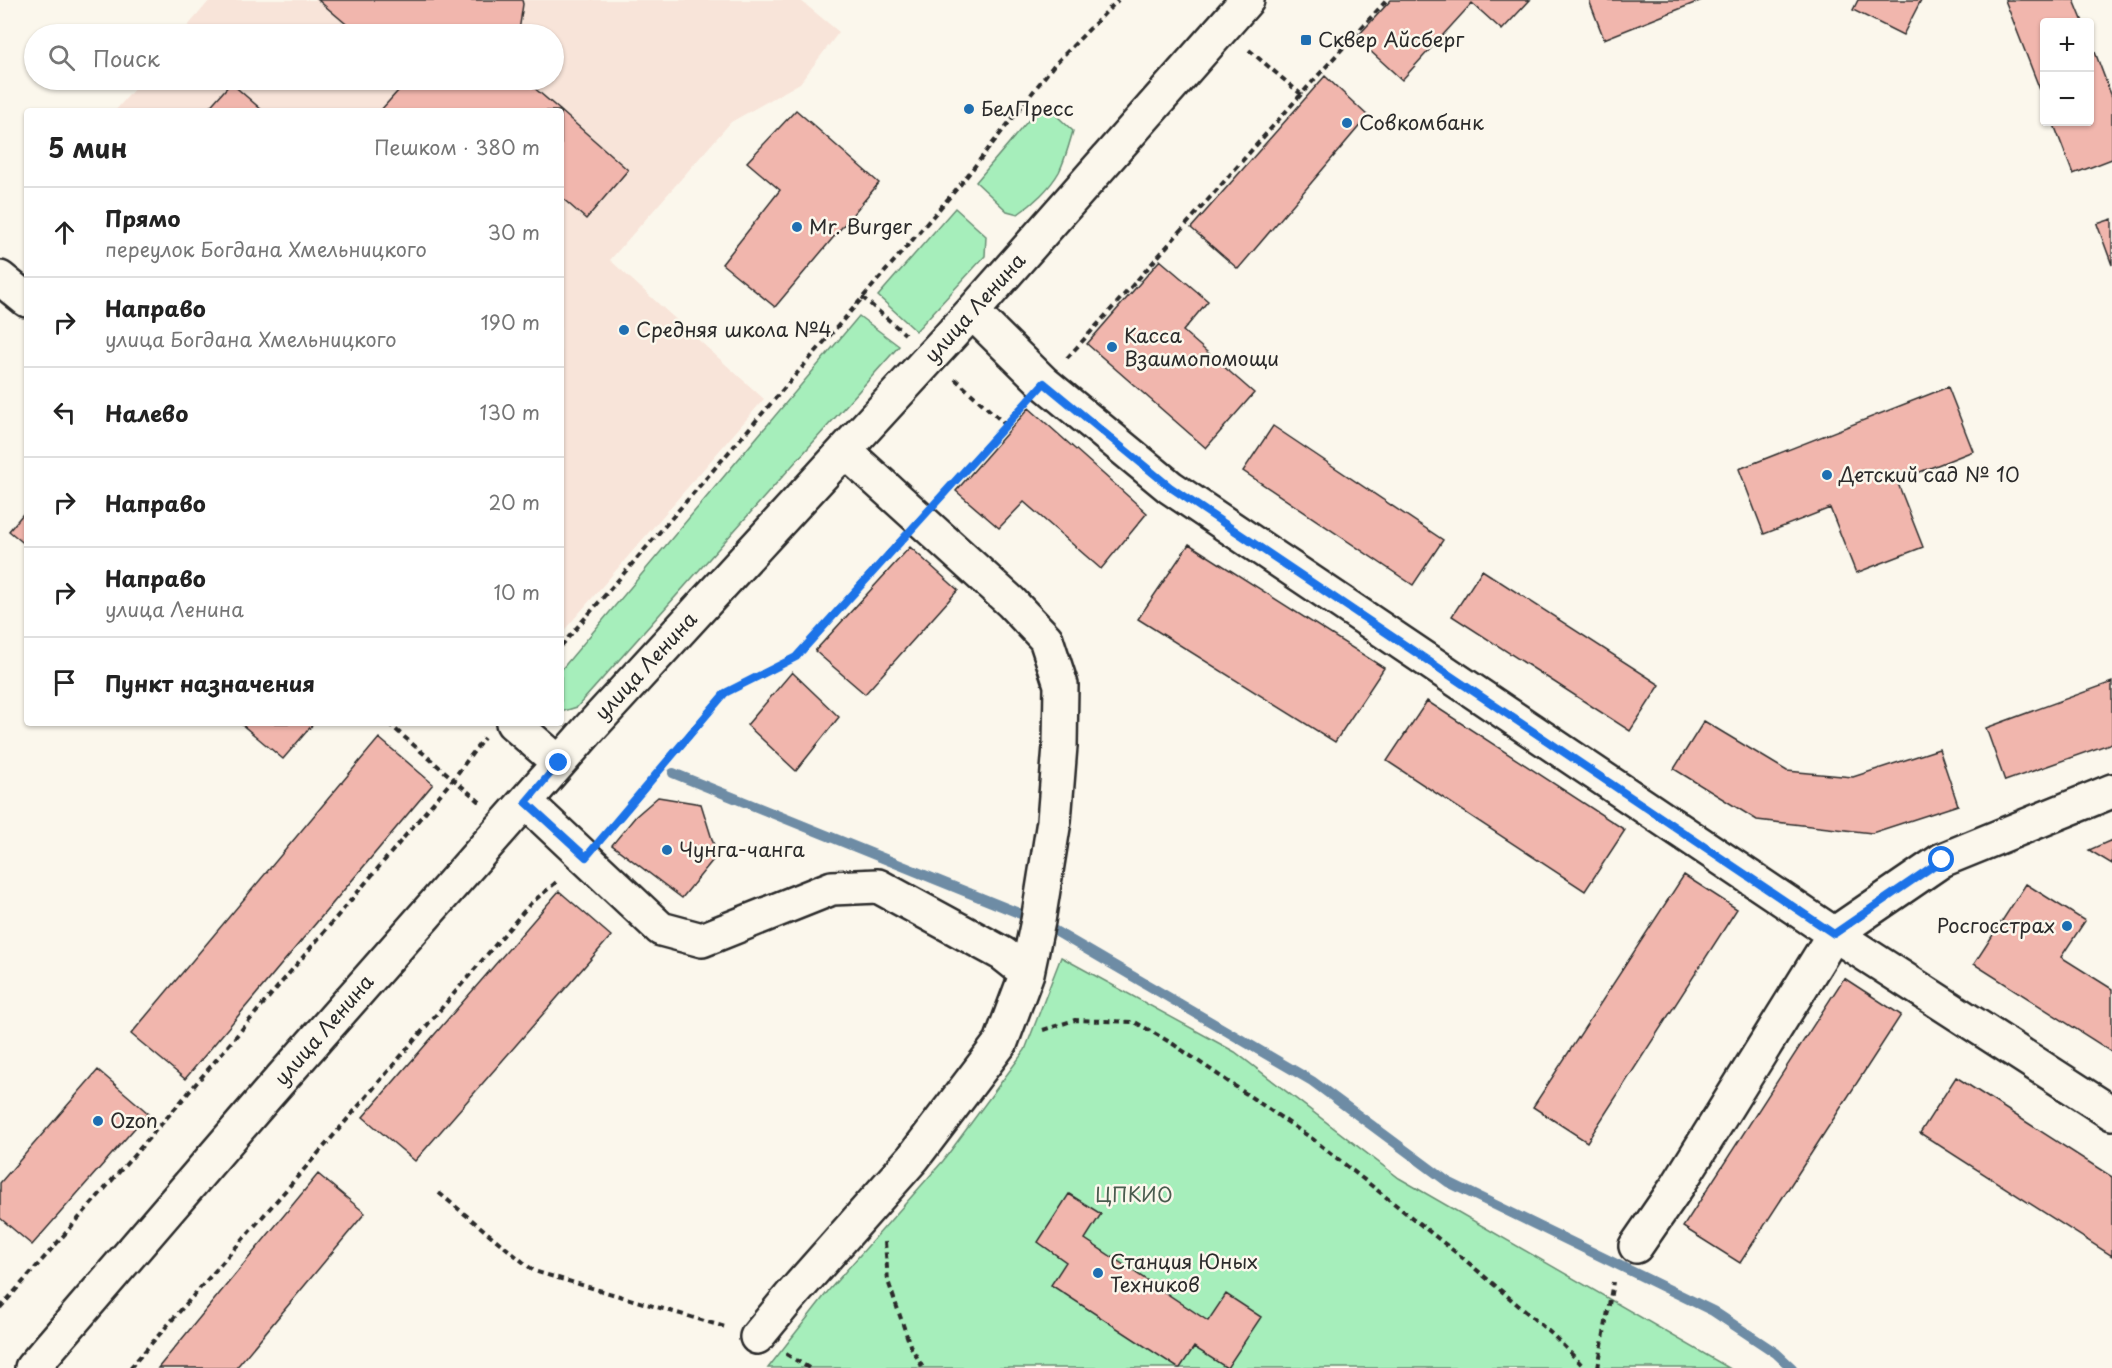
<!DOCTYPE html>
<html lang="ru">
<meta charset="utf-8">
<style>
:root{--surface:#fff;--page:#f6f6f6;--text:#222;--muted:#767676;--line:#e0e0e0}
body{margin:0;font-family:"Playpen Sans",sans-serif;background:var(--page);color:var(--text)}
.controls{position:absolute;right:18px;top:18px;display:grid;overflow:hidden;border-radius:6px;box-shadow:0 2px 4px #0004}
.controls button{width:54px;height:54px;display:grid;place-items:center;padding:0;border:0;border-bottom:2px solid var(--line);background:var(--surface);color:var(--text);font:30px sans-serif}
.stop{position:absolute;width:18px;height:18px;margin:-14px;border:4px solid #1a73e8;border-radius:50%;background:#fff}
.stop.end{background:#1a73e8;border-color:#fff;box-shadow:0 2px 6px #0008}
.list{margin:0;padding:0;list-style:none}
h2{display:flex;justify-content:space-between;align-items:center;height:78px;margin:0;padding:0 24px;font-size:26px}
h2 small{font-size:20px;font-weight:400;color:var(--muted)}
.list li{display:grid;grid-template-columns:39px 1fr auto;gap:18px;align-items:center;box-sizing:border-box;height:90px;padding:0 24px;border-top:2px solid var(--line)}
.list b{display:block;font-size:22px;white-space:nowrap}
.list p{margin:0;font-size:20px;white-space:nowrap;color:var(--muted)}
.list em{font-size:20px;font-style:normal;color:var(--muted)}
.icon{flex:none;width:33px;height:33px;fill:none;stroke:currentColor;stroke-width:2;stroke-linecap:round;stroke-linejoin:round}
.map{position:relative;flex:none;width:2112px;height:1368px;overflow:hidden}
.search{position:absolute;background:var(--surface);box-shadow:0 2px 4px #0004;left:24px;top:24px;width:540px;height:66px;display:flex;align-items:center;gap:15px;box-sizing:border-box;padding:0 21px;border-radius:33px;color:var(--muted);font-size:22px}
.panel{position:absolute;background:var(--surface);box-shadow:0 2px 4px #0004;left:24px;top:108px;width:540px;height:618px;border-radius:6px}
.map>svg:first-child{display:block}
.built{fill:#f8e4d9}
.green{fill:#a6eebb;stroke:#688c73;stroke-width:1.5}
.lines{fill:none;stroke-linecap:round;stroke-linejoin:round}
.stream{stroke:#6e8ca5;stroke-width:10}
.building{fill:#f1b6ad;stroke:#2b2b2b;stroke-width:1.5}
.minor-casing{stroke:#2b2b2b;stroke-width:38}
.path{stroke:#2b2b2b;stroke-width:4;stroke-dasharray:6 4.5;stroke-linecap:butt}
.minor{stroke:#fbf7ec;stroke-width:33}
.route{stroke:#1a73e8;stroke-width:8}
.poi-dot{fill:#1f6fb2;stroke:#fbf7ec;stroke-width:2}
.labels{text-anchor:middle;stroke-width:5;stroke-linejoin:round;paint-order:stroke}
.poi-label{font-size:20px;fill:#2b2b2b;stroke:#fbf7ec;text-anchor:start}
.street-label{font-size:20px;fill:#2b2b2b;stroke:#fbf7ec}
.park-label{font-size:20px;fill:#4a5c4f;stroke:#fbf7ec}
</style>
<div class="map">
<svg width="2112" height="1368" viewBox="0 0 2112 1368">
<rect width="100%" height="100%" fill="#fbf7ec"/>
<filter id="ink" filterUnits="userSpaceOnUse"><feTurbulence type="fractalNoise" baseFrequency=".0167" numOctaves="2"/><feDisplacementMap in="SourceGraphic" scale="12" xChannelSelector="R" yChannelSelector="G"/><feConvolveMatrix kernelMatrix="1 2 1 2 8 2 1 2 1" color-interpolation-filters="sRGB"/></filter>
<g filter="url(#ink)">
<!-- built -->
<path class="built" d="M210,0H800L839,32L800,83L731,122L610,260L764,399L561,634V111H115L142,80H554V34H181Z"/>
<!-- green -->
<path class="green" d="M1043,103L1073,131C1069,145 1065,160 1059,172C1050,188 1033,204 1018,214L1007,211L976,182Z
M955,208L986,236L985,256L916,331L878,296Z
M859,316L899,346L577,707L561,712V670Z
M1061,957L1235,1052L1399,1178L1729,1368H768L829,1290L943,1161L1025,1050Z"/>
<g class="lines">
<!-- stream -->
<path class="stream" d="M673,773L1038,921L1312,1081L1448,1182L1713,1311L1776,1353L1792,1368"/>
</g>
<!-- building -->
<path class="building" d="M318,0H522L523,4L519,31L516,34H358Z
M1391,0H1530L1502,30L1472,3L1402,80L1356,38Z
M1589,0H1702L1604,39Z
M1858,0H1921L1903,35L1853,10Z
M2005,0H2074L2083,22H2044V100Z
M2090,39L2112,97V159L2073,174L2053,122H2090Z
M1325,76L1368,116L1238,269L1191,228Z
M408,80H525L561,111H380Z
M231,83L263,111H206Z
M796,110L879,183L775,307L722,264L780,190L747,162Z
M561,111L628,170L586,219L561,197Z
M2112,219V265L2097,224Z
M1160,260L1208,301L1183,331L1254,393L1206,448L1087,344Z
M1948,387L1973,451L1897,481L1923,547L1856,573L1830,508L1764,534L1739,469Z
M1029,408L1147,513L1101,569L1024,502L999,528L956,491Z
M1273,426L1443,540L1413,585L1243,471Z
M27,509V546L9,531Z
M1189,544L1384,668L1335,742L1138,619Z
M910,547L958,590L865,694L815,651Z
M1482,570L1660,685L1630,731L1452,616Z
M792,672L839,717L796,771L747,725Z
M2112,682V743L2005,781L1986,728Z
M1427,701L1625,830L1585,891L1387,761Z
M1704,721L1787,771L1853,777L1939,749L1958,805L1872,833L1757,820L1674,769Z
M240,723H314L283,759Z
M379,738L433,784L185,1079L131,1034Z
M658,797L701,804L717,855L682,898L612,845L636,816Z
M2112,840V864L2089,850Z
M1684,875L1737,909L1587,1142L1533,1107Z
M2026,884L2085,921L2061,957L2112,989V1052L1974,964Z
M559,891L611,936L415,1161L363,1117Z
M1844,978L1901,1015L1740,1263L1683,1227Z
M98,1070L148,1113L32,1245L0,1218V1183Z
M1956,1077L2112,1177V1256L1920,1133Z
M318,1174L365,1213L236,1368H158Z
M1069,1194L1101,1214L1085,1239L1208,1321L1226,1294L1261,1317L1227,1368L1194,1347L1180,1368H1178L1051,1285L1066,1262L1038,1242Z"/>
<g class="lines">
<defs>
<path id="minor" d="M0,278L27,300
M972,312L1044,383L1170,487L1834,934L2112,1113
M845,451L1011,602L1046,639L1061,685L1060,746L1054,821L1038,921L1027,973
M513,723L559,763
M526,802L661,929L702,940L832,888L878,886L1003,954L1027,973L1001,1042L913,1158L790,1297L757,1337
M1636,1246L1678,1185L1834,934L1942,860L2112,791
M32,1368L266,1096L589,729L972,312L1247,0"/>
</defs>
<!-- minor casing -->
<use href="#minor" class="minor-casing"/>
<!-- path -->
<path class="path" d="M1249,50L1302,95
M862,297L905,334
M1067,358C1175,240 1278,117 1387,0
M955,379L1006,425
M942,496L1021,408
M561,646L960,185L1054,65L1118,0
M388,723L480,802
M607,833L725,693L796,657L898,543
M1043,1030L1075,1020L1135,1022L1173,1044L1314,1140L1464,1259L1553,1335L1585,1368
M439,1193L534,1271L725,1327
M885,1242L888,1281L910,1345L923,1368
M0,1308L178,1105L454,778L484,738
M786,1354L809,1368
M130,1368L328,1142L530,904L559,880
M1598,1368L1613,1282"/>
<!-- minor -->
<use href="#minor" class="minor"/>
</g>
</g>
<g class="lines" filter="url(#ink)">
<!-- route -->
<path class="route" d="M559,763L526,802L586,857L725,693L796,657L1044,383L1170,487L1834,934L1942,860"/>
</g>
<!-- markers -->
<g class="poi-dot">
<rect x="1300" y="34" width="12" height="12" rx="3"/>
<circle cx="969" cy="109" r="6"/>
<circle cx="1347" cy="123" r="6"/>
<circle cx="797" cy="227" r="6"/>
<circle cx="624" cy="330" r="6"/>
<circle cx="1112" cy="347" r="6"/>
<circle cx="1827" cy="475" r="6"/>
<circle cx="667" cy="850" r="6"/>
<circle cx="2067" cy="926" r="6"/>
<circle cx="98" cy="1121" r="6"/>
<circle cx="1098" cy="1273" r="6"/>
</g>
<g class="labels">
<!-- poi labels -->
<g class="poi-label">
<text x="1318" y="47">Сквер Айсберг</text>
<text x="981" y="116">БелПресс</text>
<text x="1359" y="130">Совкомбанк</text>
<text x="809" y="234">Mr. Burger</text>
<text x="636" y="337">Средняя школа №4</text>
<text x="1124" y="343">Касса<tspan x="1124" dy="23">Взаимопомощи</tspan></text>
<text x="1839" y="482">Детский сад № 10</text>
<text x="679" y="857">Чунга-чанга</text>
<text x="2055" y="933" text-anchor="end">Росгосстрах</text>
<text x="110" y="1128">Ozon</text>
<text x="1110" y="1269">Станция Юных<tspan x="1110" dy="23">Техников</tspan></text>
</g>
<!-- street labels -->
<g class="street-label">
<text transform="translate(975 308) rotate(-48)" y="7">улица Ленина</text>
<text transform="translate(646 666) rotate(-47)" y="7">улица Ленина</text>
<text transform="translate(324 1030) rotate(-49)" y="7">улица Ленина</text>
</g>
<!-- park labels -->
<g class="park-label">
<text x="1134" y="1202">ЦПКИО</text>
</g>
</g>
</svg>
<div class="controls">
<button>+</button>
<button>−</button>
</div>
<div class="stop" style="left:1942px;top:860px"></div>
<div class="stop end" style="left:559px;top:763px"></div>
<div class="search"><svg class="icon" aria-label="search" viewBox="0 0 24 24"><circle cx="10" cy="10" r="6"/><path d="M15 15l6 6"/></svg>Поиск</div>
<section class="panel">
<h2>5 мин<small>Пешком · 380 m</small></h2>
<ul class="list">
<li><svg class="icon" aria-label="ahead" viewBox="0 0 24 24"><path d="M12 20V5M6 11l6-6 6 6"/></svg><div><b>Прямо</b><p>переулок Богдана Хмельницкого</p></div><em>30 m</em></li>
<li><svg class="icon" aria-label="right" viewBox="0 0 24 24"><path d="M7 20v-9h11M14 6l5 5-5 5"/></svg><div><b>Направо</b><p>улица Богдана Хмельницкого</p></div><em>190 m</em></li>
<li><svg class="icon" aria-label="left" viewBox="0 0 24 24"><path d="M17 20v-9H6M10 6l-5 5 5 5"/></svg><div><b>Налево</b></div><em>130 m</em></li>
<li><svg class="icon" aria-label="right" viewBox="0 0 24 24"><path d="M7 20v-9h11M14 6l5 5-5 5"/></svg><div><b>Направо</b></div><em>20 m</em></li>
<li><svg class="icon" aria-label="right" viewBox="0 0 24 24"><path d="M7 20v-9h11M14 6l5 5-5 5"/></svg><div><b>Направо</b><p>улица Ленина</p></div><em>10 m</em></li>
<li><svg class="icon" aria-label="arrive" viewBox="0 0 24 24"><path d="M6 21V4h12l-3 4 3 4H6"/></svg><div><b>Пункт назначения</b></div></li>
</ul>
</section>
</div>
